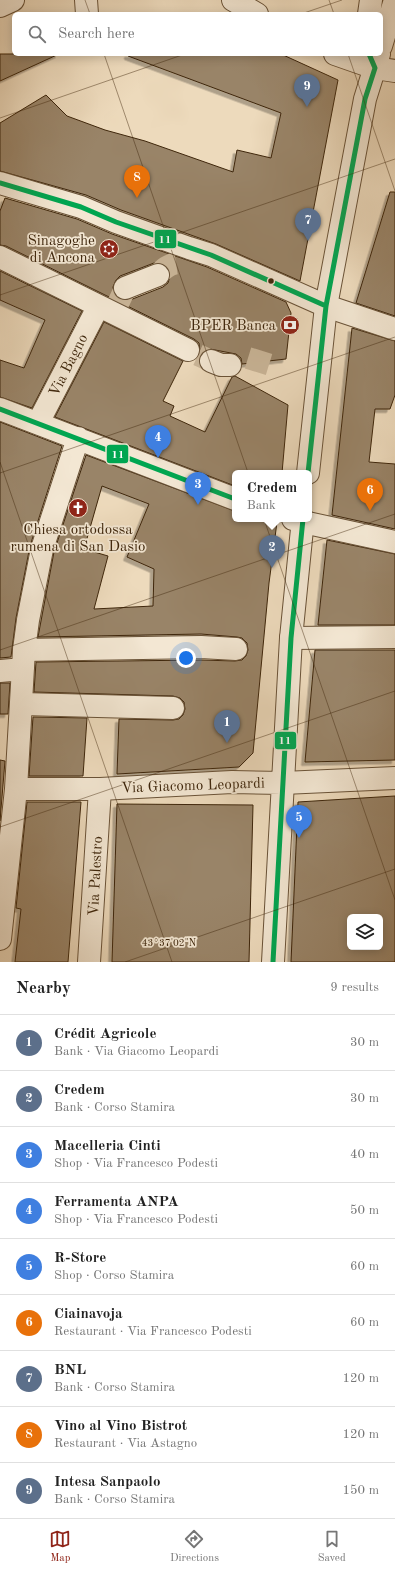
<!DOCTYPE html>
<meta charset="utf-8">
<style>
:root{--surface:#fff;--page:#f2f2f2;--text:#222;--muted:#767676;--line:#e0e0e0;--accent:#8f2418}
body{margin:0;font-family:"Old Standard TT",serif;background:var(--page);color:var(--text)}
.controls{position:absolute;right:12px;bottom:12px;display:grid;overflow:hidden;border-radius:6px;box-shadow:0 2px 10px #0003}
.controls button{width:36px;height:36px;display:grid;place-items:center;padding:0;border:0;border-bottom:1px solid var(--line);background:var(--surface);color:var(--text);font:20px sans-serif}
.you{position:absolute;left:186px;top:658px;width:14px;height:14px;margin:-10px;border:3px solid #fff;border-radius:50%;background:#1a73e8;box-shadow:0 0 0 6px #1a73e833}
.badge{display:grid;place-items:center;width:26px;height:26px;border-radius:50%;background:var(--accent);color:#fff;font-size:13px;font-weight:700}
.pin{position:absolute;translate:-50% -33px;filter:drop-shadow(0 1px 2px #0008)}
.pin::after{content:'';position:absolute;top:21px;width:14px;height:12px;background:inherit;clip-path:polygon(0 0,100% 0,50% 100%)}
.popup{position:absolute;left:232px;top:470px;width:80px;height:52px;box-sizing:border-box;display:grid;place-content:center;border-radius:6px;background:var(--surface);filter:drop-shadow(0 1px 3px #0005);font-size:13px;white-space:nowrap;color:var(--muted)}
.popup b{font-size:15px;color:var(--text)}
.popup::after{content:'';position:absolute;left:50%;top:100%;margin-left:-8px;border:8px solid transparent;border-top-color:var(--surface)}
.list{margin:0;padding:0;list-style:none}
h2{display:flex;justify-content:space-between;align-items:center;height:52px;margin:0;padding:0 16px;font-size:17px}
h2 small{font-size:13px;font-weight:400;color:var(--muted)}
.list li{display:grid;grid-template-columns:26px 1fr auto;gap:12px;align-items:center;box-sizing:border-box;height:56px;padding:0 16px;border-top:1px solid var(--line)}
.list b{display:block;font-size:15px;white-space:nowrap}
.list p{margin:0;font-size:13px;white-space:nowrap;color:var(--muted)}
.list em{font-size:13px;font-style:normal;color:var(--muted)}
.icon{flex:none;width:22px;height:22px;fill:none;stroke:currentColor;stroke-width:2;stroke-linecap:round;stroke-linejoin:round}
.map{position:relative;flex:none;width:395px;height:962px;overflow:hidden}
.search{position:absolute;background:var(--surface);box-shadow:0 2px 10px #0003;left:12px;right:12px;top:12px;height:44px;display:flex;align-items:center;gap:10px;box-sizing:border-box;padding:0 14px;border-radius:6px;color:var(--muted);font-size:15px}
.sheet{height:556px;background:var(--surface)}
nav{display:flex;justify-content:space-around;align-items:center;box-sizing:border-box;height:56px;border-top:1px solid var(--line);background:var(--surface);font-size:11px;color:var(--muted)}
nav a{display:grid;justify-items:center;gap:2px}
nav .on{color:var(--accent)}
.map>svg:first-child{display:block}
.building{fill:#998468;stroke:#3e260c;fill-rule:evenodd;filter:url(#shadow)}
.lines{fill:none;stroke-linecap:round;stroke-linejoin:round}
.pedestrian-tunnel{stroke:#cab699;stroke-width:22;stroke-dasharray:22 11;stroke-linecap:butt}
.pedestrian-casing{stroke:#6a5338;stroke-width:24}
.minor-casing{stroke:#6a5338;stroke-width:24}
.tertiary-casing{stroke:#6a5338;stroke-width:24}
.pedestrian{stroke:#f3e7d3;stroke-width:22}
.minor{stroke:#f3e7d3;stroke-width:22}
.tertiary{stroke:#f3e7d3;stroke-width:22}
.bus-1-casing{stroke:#f3e7d3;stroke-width:8}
.bus-1{stroke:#00a651;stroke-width:5}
.ticks{fill:none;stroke:#3e260c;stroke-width:1;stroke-opacity:0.45}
.bus-dot{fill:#3e260c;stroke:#f3e7d3;stroke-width:1.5}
.labels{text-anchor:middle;stroke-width:3.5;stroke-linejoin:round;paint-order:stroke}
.poi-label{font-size:15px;fill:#3e260c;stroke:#f3e7d3;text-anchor:end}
.street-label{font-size:15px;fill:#3e260c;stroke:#f3e7d3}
.ticks-label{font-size:10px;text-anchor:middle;fill:#3e260c;stroke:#f3e7d3;stroke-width:3.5;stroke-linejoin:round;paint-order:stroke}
.line-badge{stroke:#f3e7d3;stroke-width:1.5}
.badge-label{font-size:11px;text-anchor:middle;font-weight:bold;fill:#fff}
</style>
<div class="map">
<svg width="395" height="962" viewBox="0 0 395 962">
<defs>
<filter id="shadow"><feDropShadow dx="-3.5" dy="3.5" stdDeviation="0" flood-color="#0004"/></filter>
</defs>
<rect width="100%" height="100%" fill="#eddabc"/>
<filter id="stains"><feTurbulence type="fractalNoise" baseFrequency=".005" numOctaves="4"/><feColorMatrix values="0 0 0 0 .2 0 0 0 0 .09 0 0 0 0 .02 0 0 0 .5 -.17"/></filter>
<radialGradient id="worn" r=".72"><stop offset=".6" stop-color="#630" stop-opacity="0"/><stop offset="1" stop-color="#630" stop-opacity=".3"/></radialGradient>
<!-- building -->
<path class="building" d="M0,54H59L0,81Z
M128,54H281L338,80L300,281L216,244L121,210L86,195L0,171V123L46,95L67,116L105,130L145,141L233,172L237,150L271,158L281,113L128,56Z
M390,192H395V316L356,303Z
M5,198L77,219L112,234L207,267L286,302L291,313L286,359L242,364L241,358L236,354L210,349L202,353L200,352L199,343L194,339L6,246L0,245V211ZM154,263H159L165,265L169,270L170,276L168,283L163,287L130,300H123L117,298L114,293L113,287L116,280L120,276Z
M0,271L82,311L32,408L0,397V360L24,368L45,320L0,300Z
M104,322L183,361L163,401L174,406L170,416L205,432L232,377L235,376L288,405L282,473H235V486L55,417Z
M352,328L395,341V395L390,409H375L369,462L395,464V529L332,515Z
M0,422L62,446L30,546L16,618L11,657L0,658Z
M86,455L235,511V519H267L277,522L269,583L253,753L239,767L117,774L119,719L173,720L179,719L183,715L185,709L184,702L180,698L173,696L34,692L36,662L201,660L235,661L242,660L246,656L248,650L247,643L242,638L237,637L201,634L38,637L54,552ZM102,486L149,504L127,557L154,569L153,606L94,609L108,556L84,549Z
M327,540L395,554V625H318Z
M315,650H395V760L305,762Z
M0,683H10L8,714H0Z
M33,717L87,718L83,776H29Z
M0,760L5,761L0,821Z
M395,796V962H291L298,802ZM350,917H380V947H350Z
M27,802H81L68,962H15L21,909L16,908Z
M117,804L253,805L249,962H112Z"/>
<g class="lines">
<!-- pedestrian-tunnel -->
<path class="pedestrian-tunnel" d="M158,275C166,266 171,263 183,263
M115,310L123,293
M198,355L211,361
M248,358L271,365"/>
<defs>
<path id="pedestrian" d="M86,0L87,14
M0,257L188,350
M125,288L158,275
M211,361L221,365H230
M24,650L201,647L236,649
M22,704L173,708"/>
<path id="minor" d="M233,0L257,14
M0,6L13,0
M335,54L375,68L395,71
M0,183L81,207L116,222L189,248L211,255L326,306L395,329
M0,409L235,499
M38,423L98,307
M293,519L303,522L395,542
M291,638L395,637
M0,671L23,669
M283,783L395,778
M16,789H100
M0,939L16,789L24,650L28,620L42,549L78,438"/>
<path id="tertiary" d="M369,14L371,0
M381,46L395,0
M308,473L326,306L365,99L379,54
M89,962L100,789L232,782L283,783
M273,962L291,638L303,519"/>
</defs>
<!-- pedestrian casing -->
<use href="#pedestrian" class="pedestrian-casing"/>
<!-- minor casing -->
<use href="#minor" class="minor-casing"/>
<!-- tertiary casing -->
<use href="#tertiary" class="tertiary-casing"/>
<!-- pedestrian -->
<use href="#pedestrian" class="pedestrian"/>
<!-- minor -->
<use href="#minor" class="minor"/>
<!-- tertiary -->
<use href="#tertiary" class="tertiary"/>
<defs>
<path id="bus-1" d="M0,183L81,207L116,222L211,255L326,306
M0,409L235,499
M308,473L326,306L365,99L375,68L369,54
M273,962L291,638L303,519"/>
</defs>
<!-- bus-1 casing -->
<use href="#bus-1" class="bus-1-casing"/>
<!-- bus-1 -->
<use href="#bus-1" class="bus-1"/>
</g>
<!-- ticks -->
<path class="ticks" d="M85,0L90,14M329,0L334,14M301,14L342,0M104,54L395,900M348,54L395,191M0,118L185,54M0,295L395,159M0,462L172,962M0,473L395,337M0,650L395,514M0,827L395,691M125,962L395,869"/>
<!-- icons -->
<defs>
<symbol id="synagogue-disc" viewBox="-11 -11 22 22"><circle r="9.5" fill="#8f2418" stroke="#f3e7d3"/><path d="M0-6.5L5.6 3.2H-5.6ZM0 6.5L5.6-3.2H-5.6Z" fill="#fff"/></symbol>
<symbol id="bank-disc" viewBox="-11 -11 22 22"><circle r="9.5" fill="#8f2418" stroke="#f3e7d3"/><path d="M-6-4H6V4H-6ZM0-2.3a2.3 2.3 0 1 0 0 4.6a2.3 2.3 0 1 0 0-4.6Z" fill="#fff"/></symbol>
<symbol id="church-disc" viewBox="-11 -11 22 22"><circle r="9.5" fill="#8f2418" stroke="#f3e7d3"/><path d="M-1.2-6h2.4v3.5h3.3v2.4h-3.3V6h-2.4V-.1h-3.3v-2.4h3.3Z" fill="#fff"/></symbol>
</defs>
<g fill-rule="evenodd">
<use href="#synagogue-disc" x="98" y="238" width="22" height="22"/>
<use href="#bank-disc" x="279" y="314" width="22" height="22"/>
<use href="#church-disc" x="67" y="497" width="22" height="22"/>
</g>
<!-- markers -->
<circle class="bus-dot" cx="271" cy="281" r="3.5"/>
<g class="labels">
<!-- poi labels -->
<g class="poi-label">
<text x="95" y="245">Sinagoghe<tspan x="95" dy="17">di Ancona</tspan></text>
<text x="276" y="330">BPER Banca</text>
<text x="78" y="534" text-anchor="middle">Chiesa ortodossa<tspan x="78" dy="17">rumena di San Dasio</tspan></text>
</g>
<!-- street labels -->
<g class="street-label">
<text transform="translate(68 365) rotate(-63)" y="5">Via Bagno</text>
<text transform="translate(193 785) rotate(-2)" y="5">Via Giacomo Leopardi</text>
<text transform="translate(95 876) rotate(-87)" y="5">Via Palestro</text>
</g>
</g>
<g class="ticks-label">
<text x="169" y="946">43°37'02"N</text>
</g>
<g class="line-badge">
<rect x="154" y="229" width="23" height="20" rx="4" fill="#00a651"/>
<rect x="106" y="444" width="23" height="20" rx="4" fill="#00a651"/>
<rect x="274" y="731" width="23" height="19" rx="4" fill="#00a651"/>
</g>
<g class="badge-label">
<text x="165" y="243">11</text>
<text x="118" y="458">11</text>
<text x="285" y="744">11</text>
</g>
<rect width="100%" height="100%" filter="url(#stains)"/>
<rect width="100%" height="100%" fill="url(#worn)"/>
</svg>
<div class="controls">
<button><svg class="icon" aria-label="layers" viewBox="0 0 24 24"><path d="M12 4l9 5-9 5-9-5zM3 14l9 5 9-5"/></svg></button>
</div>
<div class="you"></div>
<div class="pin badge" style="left:227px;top:743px;background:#5c6f8a">1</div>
<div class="pin badge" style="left:272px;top:568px;background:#5c6f8a">2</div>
<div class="popup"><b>Credem</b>Bank</div>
<div class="pin badge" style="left:198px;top:505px;background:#3f7fe0">3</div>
<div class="pin badge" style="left:158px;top:458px;background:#3f7fe0">4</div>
<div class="pin badge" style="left:299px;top:838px;background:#3f7fe0">5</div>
<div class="pin badge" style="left:370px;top:511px;background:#e8710a">6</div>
<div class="pin badge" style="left:308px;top:241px;background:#5c6f8a">7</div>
<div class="pin badge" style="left:137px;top:198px;background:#e8710a">8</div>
<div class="pin badge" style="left:307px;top:107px;background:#5c6f8a">9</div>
<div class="search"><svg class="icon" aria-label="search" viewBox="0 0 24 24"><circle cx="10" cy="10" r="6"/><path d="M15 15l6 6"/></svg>Search here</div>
</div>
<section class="sheet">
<h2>Nearby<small>9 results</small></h2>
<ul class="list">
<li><span class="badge" style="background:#5c6f8a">1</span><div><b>Crédit Agricole</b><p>Bank · Via Giacomo Leopardi</p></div><em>30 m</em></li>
<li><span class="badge" style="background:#5c6f8a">2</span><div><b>Credem</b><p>Bank · Corso Stamira</p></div><em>30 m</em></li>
<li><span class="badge" style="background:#3f7fe0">3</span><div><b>Macelleria Cinti</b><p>Shop · Via Francesco Podesti</p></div><em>40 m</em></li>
<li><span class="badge" style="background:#3f7fe0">4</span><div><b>Ferramenta ANPA</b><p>Shop · Via Francesco Podesti</p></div><em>50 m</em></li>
<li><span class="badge" style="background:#3f7fe0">5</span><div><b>R-Store</b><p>Shop · Corso Stamira</p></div><em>60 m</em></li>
<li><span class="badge" style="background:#e8710a">6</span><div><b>Ciainavoja</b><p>Restaurant · Via Francesco Podesti</p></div><em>60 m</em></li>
<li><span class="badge" style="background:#5c6f8a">7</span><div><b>BNL</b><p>Bank · Corso Stamira</p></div><em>120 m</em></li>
<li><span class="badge" style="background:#e8710a">8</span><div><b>Vino al Vino Bistrot</b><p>Restaurant · Via Astagno</p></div><em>120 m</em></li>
<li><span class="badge" style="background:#5c6f8a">9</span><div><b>Intesa Sanpaolo</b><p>Bank · Corso Stamira</p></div><em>150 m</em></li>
</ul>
</section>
<nav>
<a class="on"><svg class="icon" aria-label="map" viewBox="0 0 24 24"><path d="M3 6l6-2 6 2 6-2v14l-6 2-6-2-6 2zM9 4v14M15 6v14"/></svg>Map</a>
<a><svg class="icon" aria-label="directions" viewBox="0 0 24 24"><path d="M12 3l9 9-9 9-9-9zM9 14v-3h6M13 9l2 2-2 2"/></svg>Directions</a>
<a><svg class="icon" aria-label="saved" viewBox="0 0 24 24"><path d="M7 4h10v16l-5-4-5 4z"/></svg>Saved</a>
</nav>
